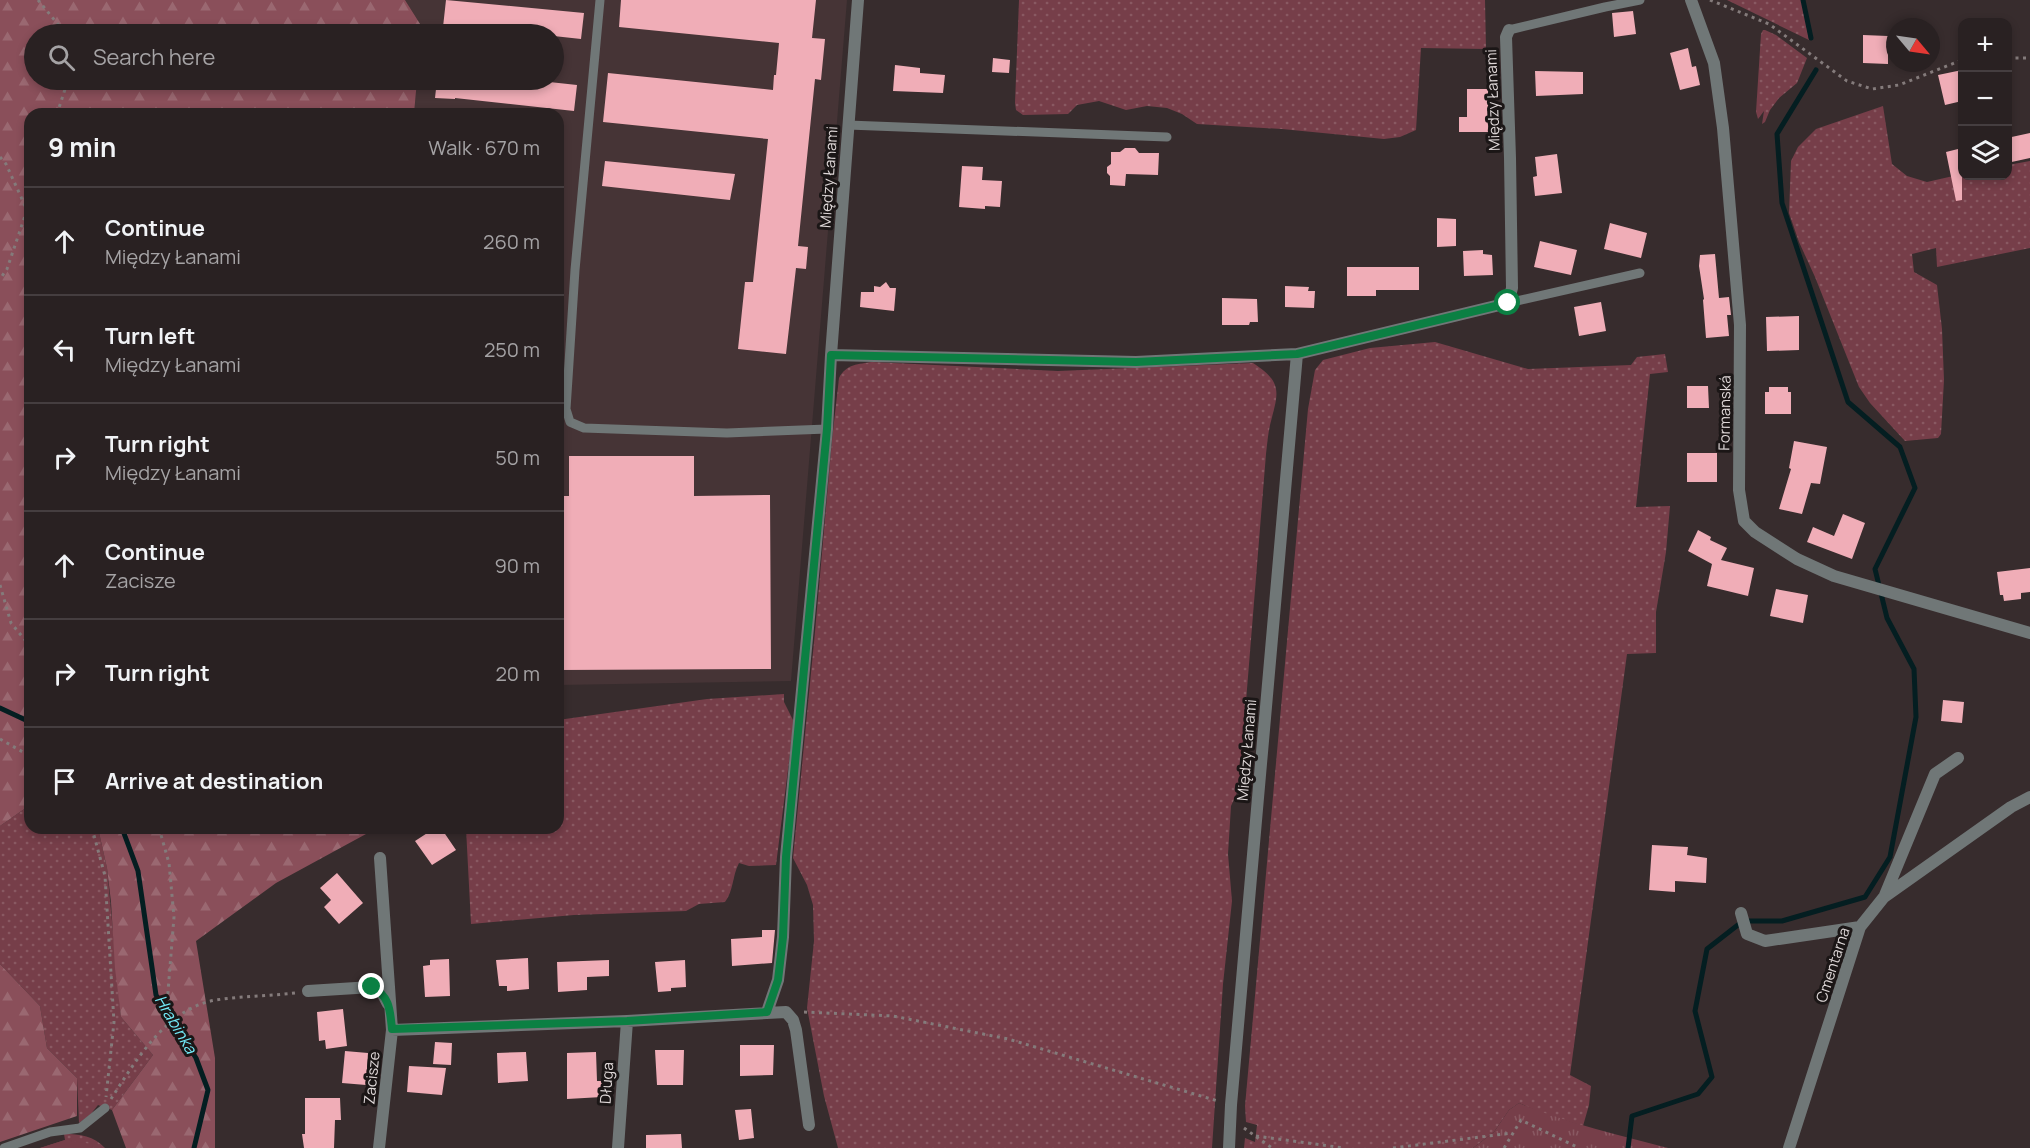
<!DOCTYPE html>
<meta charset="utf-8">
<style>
:root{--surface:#292122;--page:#31292a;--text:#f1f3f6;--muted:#a5a3a5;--line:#453e40}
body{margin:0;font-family:Manrope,sans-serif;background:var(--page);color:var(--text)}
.controls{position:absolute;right:18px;top:18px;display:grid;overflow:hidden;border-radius:12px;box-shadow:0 3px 9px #0003}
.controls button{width:54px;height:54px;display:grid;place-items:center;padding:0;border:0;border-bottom:2px solid var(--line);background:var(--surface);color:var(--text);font:30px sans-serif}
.compass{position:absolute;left:1886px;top:18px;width:54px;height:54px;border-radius:50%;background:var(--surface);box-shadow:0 3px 9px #0003;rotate:119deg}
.stop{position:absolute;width:18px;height:18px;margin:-14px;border:4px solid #0b8043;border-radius:50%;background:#fff}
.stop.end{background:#0b8043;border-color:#fff;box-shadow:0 2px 6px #0008}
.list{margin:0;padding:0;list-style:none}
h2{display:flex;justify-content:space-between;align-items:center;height:78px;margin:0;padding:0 24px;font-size:26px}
h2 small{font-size:20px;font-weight:400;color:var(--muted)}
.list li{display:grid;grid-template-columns:39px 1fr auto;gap:18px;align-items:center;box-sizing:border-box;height:108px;padding:0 24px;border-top:2px solid var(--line)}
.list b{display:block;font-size:22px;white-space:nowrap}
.list p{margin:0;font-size:20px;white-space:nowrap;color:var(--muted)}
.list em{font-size:20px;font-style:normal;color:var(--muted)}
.icon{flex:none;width:33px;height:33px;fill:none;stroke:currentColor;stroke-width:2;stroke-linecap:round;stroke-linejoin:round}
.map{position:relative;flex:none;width:2030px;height:1148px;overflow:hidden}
.search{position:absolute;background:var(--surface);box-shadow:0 3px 9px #0003;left:24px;top:24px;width:540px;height:66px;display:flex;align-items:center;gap:15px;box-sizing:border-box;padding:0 21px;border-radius:33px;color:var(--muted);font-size:22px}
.panel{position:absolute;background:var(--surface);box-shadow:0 3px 9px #0003;left:24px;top:108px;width:540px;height:726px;border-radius:18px}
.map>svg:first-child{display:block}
.built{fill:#463436}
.grass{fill:url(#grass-dots)}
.forest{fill:url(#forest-firs)}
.park{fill:url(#park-tufts)}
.pitch{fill:#763e49}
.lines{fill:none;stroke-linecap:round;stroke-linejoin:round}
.stream{stroke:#041e21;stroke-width:5}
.building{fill:#f0adb7}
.path{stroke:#847b7b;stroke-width:3;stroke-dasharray:3 4.5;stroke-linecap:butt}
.service{stroke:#707777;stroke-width:9}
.minor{stroke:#707777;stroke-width:12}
.route{stroke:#0b8043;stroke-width:8}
.labels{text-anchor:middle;stroke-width:6;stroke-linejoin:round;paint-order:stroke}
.street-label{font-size:15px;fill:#dfd8d8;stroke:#1b1616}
.water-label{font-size:16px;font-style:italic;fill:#73ebf9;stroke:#1b1616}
</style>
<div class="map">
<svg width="2030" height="1148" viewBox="0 0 2030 1148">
<defs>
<pattern id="grass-dots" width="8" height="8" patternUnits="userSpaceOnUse" patternTransform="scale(1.5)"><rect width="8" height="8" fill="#763e49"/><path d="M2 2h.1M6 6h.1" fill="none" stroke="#895962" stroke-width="1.8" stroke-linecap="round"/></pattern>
<pattern id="forest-firs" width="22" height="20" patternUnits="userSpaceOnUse" patternTransform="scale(1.5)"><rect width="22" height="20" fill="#8a4f5a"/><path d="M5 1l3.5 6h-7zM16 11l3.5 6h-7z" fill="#9a6871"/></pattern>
<pattern id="park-tufts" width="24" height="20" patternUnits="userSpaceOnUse" patternTransform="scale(1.5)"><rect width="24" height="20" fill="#763e49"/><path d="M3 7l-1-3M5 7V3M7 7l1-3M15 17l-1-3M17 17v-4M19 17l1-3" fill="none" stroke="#895962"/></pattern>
</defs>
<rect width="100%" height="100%" fill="#372c2d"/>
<!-- built -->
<path class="built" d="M405,0H847L791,681L558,685V114H414L417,80H554V34H421L422,27Z"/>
<!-- grass -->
<path class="grass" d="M1019,0H1485L1486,49L1421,48L1416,130L1400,137L1384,139L1282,129L1197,124L1182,114L1167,108L1147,106L1126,110L1099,101L1077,105L1068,114L1023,115L1016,110L1015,103Z
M1727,0H1802L1809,40Z
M1763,30H1765L1776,35L1807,58L1797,83L1779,98L1770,110L1765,122L1762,124L1764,111L1758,119L1756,112L1761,34Z
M1883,106L1892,164L1907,176L1927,182L1962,174L2008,176V165L2030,161V248L1937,267L1936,248L1912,254L1914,272L1937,285L1942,329L1944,380L1941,434L1938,438L1905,441L1870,403L1859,387L1815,277L1799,242L1789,213L1791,161L1798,147L1816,129Z
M1435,342L1528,369L1631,365L1637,357L1665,354L1668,372L1650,374L1636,507L1670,506L1666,552L1656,612V653L1627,654L1570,1075L1591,1086L1589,1105L1583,1126L1542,1113L1519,1103L1509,1110L1494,1132L1473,1148H1244L1245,1138L1255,1142L1257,1125L1246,1122L1245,1106L1308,409L1315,370L1323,360L1370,348Z
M872,362L1058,371L1253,363C1284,383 1278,393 1270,425C1268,434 1267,445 1266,454L1239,788L1231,806L1228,854L1232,901L1223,984L1212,1148H838L824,1096L807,1008L814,941L813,905L807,885L793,858L815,632L832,440L839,378C846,364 859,364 872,362Z
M784,694V702L794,722L776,865L749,866L739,863C732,876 734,890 725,902L699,904L686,911L574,915L471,924L466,828H558V720L707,699Z
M30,805V828H98L107,868L121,1017L153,1055L112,1110L98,1105L90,1115L79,1123L77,1078L47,1048L40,1006L0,964V826Z
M64,1134C80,1134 94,1136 105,1148H40L65,1140Z"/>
<!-- forest -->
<path class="forest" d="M0,0H405L422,27L421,34H34V80H417L414,114H30V805L0,826Z
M98,828H377L276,883L196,941L215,1058V1148H126L112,1110L153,1055L121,1017L115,968L111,902L107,868Z
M0,964L40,1006L47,1048L77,1078V1116L0,1142Z"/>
<!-- park -->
<path class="park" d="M1519,1103C1566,1123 1618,1135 1668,1148H1473L1494,1132L1509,1110Z"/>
<!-- pitch -->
<path class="pitch" d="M65,1140L92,1144L93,1148H40Z"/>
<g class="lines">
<!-- stream -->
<path class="stream" d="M1803,0L1811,38
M0,708L30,722
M122,828L138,871L156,995L196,1058L208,1090L194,1148
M1628,1148L1632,1116L1698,1094L1712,1077L1695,1011L1707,949L1743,921H1782L1865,897L1890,857L1916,717L1914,669L1887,618L1875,569L1915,488L1900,447L1848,402L1782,203L1777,134L1816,70"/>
</g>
<!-- building -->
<path class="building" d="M446,0L584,13L581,39L462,26V29L443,27Z
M621,0H816L812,38L825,39L821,80L815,79L798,246L808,247L806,269L796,268L786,354L738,349L745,282H753L768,139L603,122L608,73L773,90L774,75H776L779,43L619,27Z
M1633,11L1636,34L1614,37L1612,13Z
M1863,35L1888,36V64L1863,63Z
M1688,48L1692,67L1696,66L1700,85L1680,90L1670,53Z
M993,58L1010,60L1009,73L992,72Z
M895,65L920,68V73L945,75L943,93L893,91Z
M1962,70V101L1945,105L1938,75Z
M1535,71L1583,72V94L1536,96Z
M437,80H531L577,85L574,111L455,98V99L435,98Z
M1467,89H1488V132H1459V117H1467Z
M2030,133V158L2007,163V138Z
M1125,148H1135L1139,153H1159L1158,175L1126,174L1125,186L1110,185V176L1107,173V167L1111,164V152H1120Z
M1962,148V200L1956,201L1946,152Z
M1557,154L1562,193L1535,196L1533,177L1537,176L1535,157Z
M605,161L735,174L730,200L602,186Z
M962,166L983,167L982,180L1002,181L1000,207L985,206V209L959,207Z
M1437,218L1456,219V246L1437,247Z
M1610,223L1647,233L1641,258L1604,249Z
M1540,241L1577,250L1571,275L1534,267Z
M1483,250V254L1492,255L1493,275L1464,276L1463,251Z
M1715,254L1719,298L1729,297L1731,315H1727L1729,336L1706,338L1703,300L1704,299L1699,266L1700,255Z
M1347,267H1419V290H1376V296H1347Z
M886,282L890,288H896L894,311L860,307L861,292H874V286L880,287Z
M1285,286L1309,287L1308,291H1315L1314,308L1285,307Z
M1222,298L1257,299L1258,322H1250L1249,325H1222Z
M1601,302L1606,331L1579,336L1574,307Z
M1799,316V350L1767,351L1766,317Z
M1687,386H1708L1709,408H1687Z
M1769,387H1788V392H1791V414H1765V392H1769Z
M1794,441L1827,447L1820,484L1811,483L1802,514L1779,509L1791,469L1789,468Z
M1687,453H1717V482H1687Z
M569,456H694V496L770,495L771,669L558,670V496H569Z
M1843,514L1865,523L1852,559L1807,542L1813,527L1834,536Z
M1698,530L1711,537L1710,540L1727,548L1721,560L1754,568L1748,596L1707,586L1712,564L1688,551Z
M2030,568V592L2021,593V599L2004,601L2003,595H2000L1997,572Z
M1776,589L1808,595L1803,623L1770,616Z
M1943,700L1964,702L1962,723L1941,721Z
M435,828H441L456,850L432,865L415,841Z
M1652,845L1688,847L1687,855L1707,858L1706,883L1675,881V892L1649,890Z
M337,873L363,903L339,924L324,907L331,900L320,888Z
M762,930H775L772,963L732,966L731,939L762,937Z
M528,958L529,989L507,991V986H499L496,960Z
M449,959L450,996L425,997L423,966L430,965V960Z
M609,960V976L587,977V990L558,992L557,962Z
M685,960L686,987L671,988V991L658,992L655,962Z
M343,1009L347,1046L326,1049L325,1040L319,1041L317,1012Z
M435,1042L452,1043L451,1065L433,1064Z
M740,1045H774L773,1075L740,1076Z
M655,1050H684L683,1085H657Z
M345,1051L368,1053L366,1085L342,1083Z
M526,1052L528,1081L498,1083L497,1053Z
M596,1052L597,1081H602V1097L567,1099V1053Z
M409,1066L446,1068L442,1095L407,1092Z
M305,1098H340L341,1120H335L334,1148H304L302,1134H305Z
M751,1109L754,1138L739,1140L735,1110Z
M681,1134L682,1148H646V1135Z"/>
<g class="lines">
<!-- path -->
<path class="path" d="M38,0L66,34
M1710,0L1769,24L1847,81L1872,89L1899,85L1962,60
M2008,58H2030
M57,114L68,80
M0,157L6,164L27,210L7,269L0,279
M27,208L30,199
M0,585L11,623L30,646
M0,739L30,756
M92,828L105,876L114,1022L106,1097
M159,828L169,863L174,917L167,1004L176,1020
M804,1012L893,1016L1008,1039L1218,1101
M111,1099C136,1060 167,1008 216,1000C242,996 269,996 295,993
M1244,1128L1272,1148
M1256,1136L1344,1148
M1393,1148L1512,1133
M1504,1148L1521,1120L1579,1148"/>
<!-- service -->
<path class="service" d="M600,0L575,270L566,409L570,422L584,428L727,433L827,429
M1509,30L1605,7L1640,0
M848,125L1167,137
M1508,303L1640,273
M4,1148L50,1132L80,1128L105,1108"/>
<!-- minor -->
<path class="minor" d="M1691,0L1714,63L1723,128L1740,325L1739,490L1744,521L1755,532L1797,559L1834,576L2030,633
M831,355L1136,362L1297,354L1508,303L1512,288L1510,158L1506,37L1509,30
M1885,895L1935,774L1958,758
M1741,913L1747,934L1765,941L1860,927
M308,991L372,987L381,991L388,1004
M767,1012L778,980L783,937L786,857L827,429L831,355L858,0
M392,1030L627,1021L786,1012L793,1020L796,1030L809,1125
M379,1148L392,1030L380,858
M618,1148L627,1021
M1229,1148L1231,1105L1297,354
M1789,1148L1860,927L1884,897L2011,807L2030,797"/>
</g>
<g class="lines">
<!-- route -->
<path class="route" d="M372,987C390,996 390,1011 392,1029L627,1021L767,1012L778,980L783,937L786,857L827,429L831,355L1136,362L1297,354L1508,303"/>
</g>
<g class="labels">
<!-- street labels -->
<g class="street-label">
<text transform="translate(1493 100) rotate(-92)" y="5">Między Łanami</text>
<text transform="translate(829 177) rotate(-86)" y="5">Między Łanami</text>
<text transform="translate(1725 413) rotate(-89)" y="5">Formanská</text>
<text transform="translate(1247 750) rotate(-85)" y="5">Między Łanami</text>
<text transform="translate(1833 965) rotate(-72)" y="5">Cmentarna</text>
<text transform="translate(372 1078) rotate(-84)" y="5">Zacisze</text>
<text transform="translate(607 1083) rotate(-86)" y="5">Długa</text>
</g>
<!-- water labels -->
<g class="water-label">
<text transform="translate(176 1024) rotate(59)" y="6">Hrabinka</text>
</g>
</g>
</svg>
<div class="controls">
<button>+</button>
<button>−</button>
<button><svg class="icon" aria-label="layers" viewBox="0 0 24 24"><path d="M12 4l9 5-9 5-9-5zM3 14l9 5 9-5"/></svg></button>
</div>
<svg class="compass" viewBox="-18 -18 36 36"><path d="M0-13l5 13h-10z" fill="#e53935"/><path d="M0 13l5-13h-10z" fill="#a5a3a5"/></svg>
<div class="stop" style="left:1508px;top:303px"></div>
<div class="stop end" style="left:372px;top:987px"></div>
<div class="search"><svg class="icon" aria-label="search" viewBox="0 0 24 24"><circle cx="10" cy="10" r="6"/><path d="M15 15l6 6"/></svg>Search here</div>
<section class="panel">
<h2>9 min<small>Walk · 670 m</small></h2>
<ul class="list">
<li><svg class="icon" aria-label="ahead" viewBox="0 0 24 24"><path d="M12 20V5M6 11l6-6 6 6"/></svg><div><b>Continue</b><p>Między Łanami</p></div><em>260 m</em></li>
<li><svg class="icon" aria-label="left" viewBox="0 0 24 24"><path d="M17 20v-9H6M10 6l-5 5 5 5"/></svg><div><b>Turn left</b><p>Między Łanami</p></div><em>250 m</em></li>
<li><svg class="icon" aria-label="right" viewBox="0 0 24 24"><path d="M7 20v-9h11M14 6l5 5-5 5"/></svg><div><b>Turn right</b><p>Między Łanami</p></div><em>50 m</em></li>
<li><svg class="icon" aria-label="ahead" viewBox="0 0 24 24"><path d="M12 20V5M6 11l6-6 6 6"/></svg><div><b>Continue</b><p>Zacisze</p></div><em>90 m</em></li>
<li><svg class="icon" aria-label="right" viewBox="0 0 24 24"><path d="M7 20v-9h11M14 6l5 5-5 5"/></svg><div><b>Turn right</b></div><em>20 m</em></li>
<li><svg class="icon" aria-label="arrive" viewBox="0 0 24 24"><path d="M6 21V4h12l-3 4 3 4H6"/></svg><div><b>Arrive at destination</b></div></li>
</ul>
</section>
</div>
